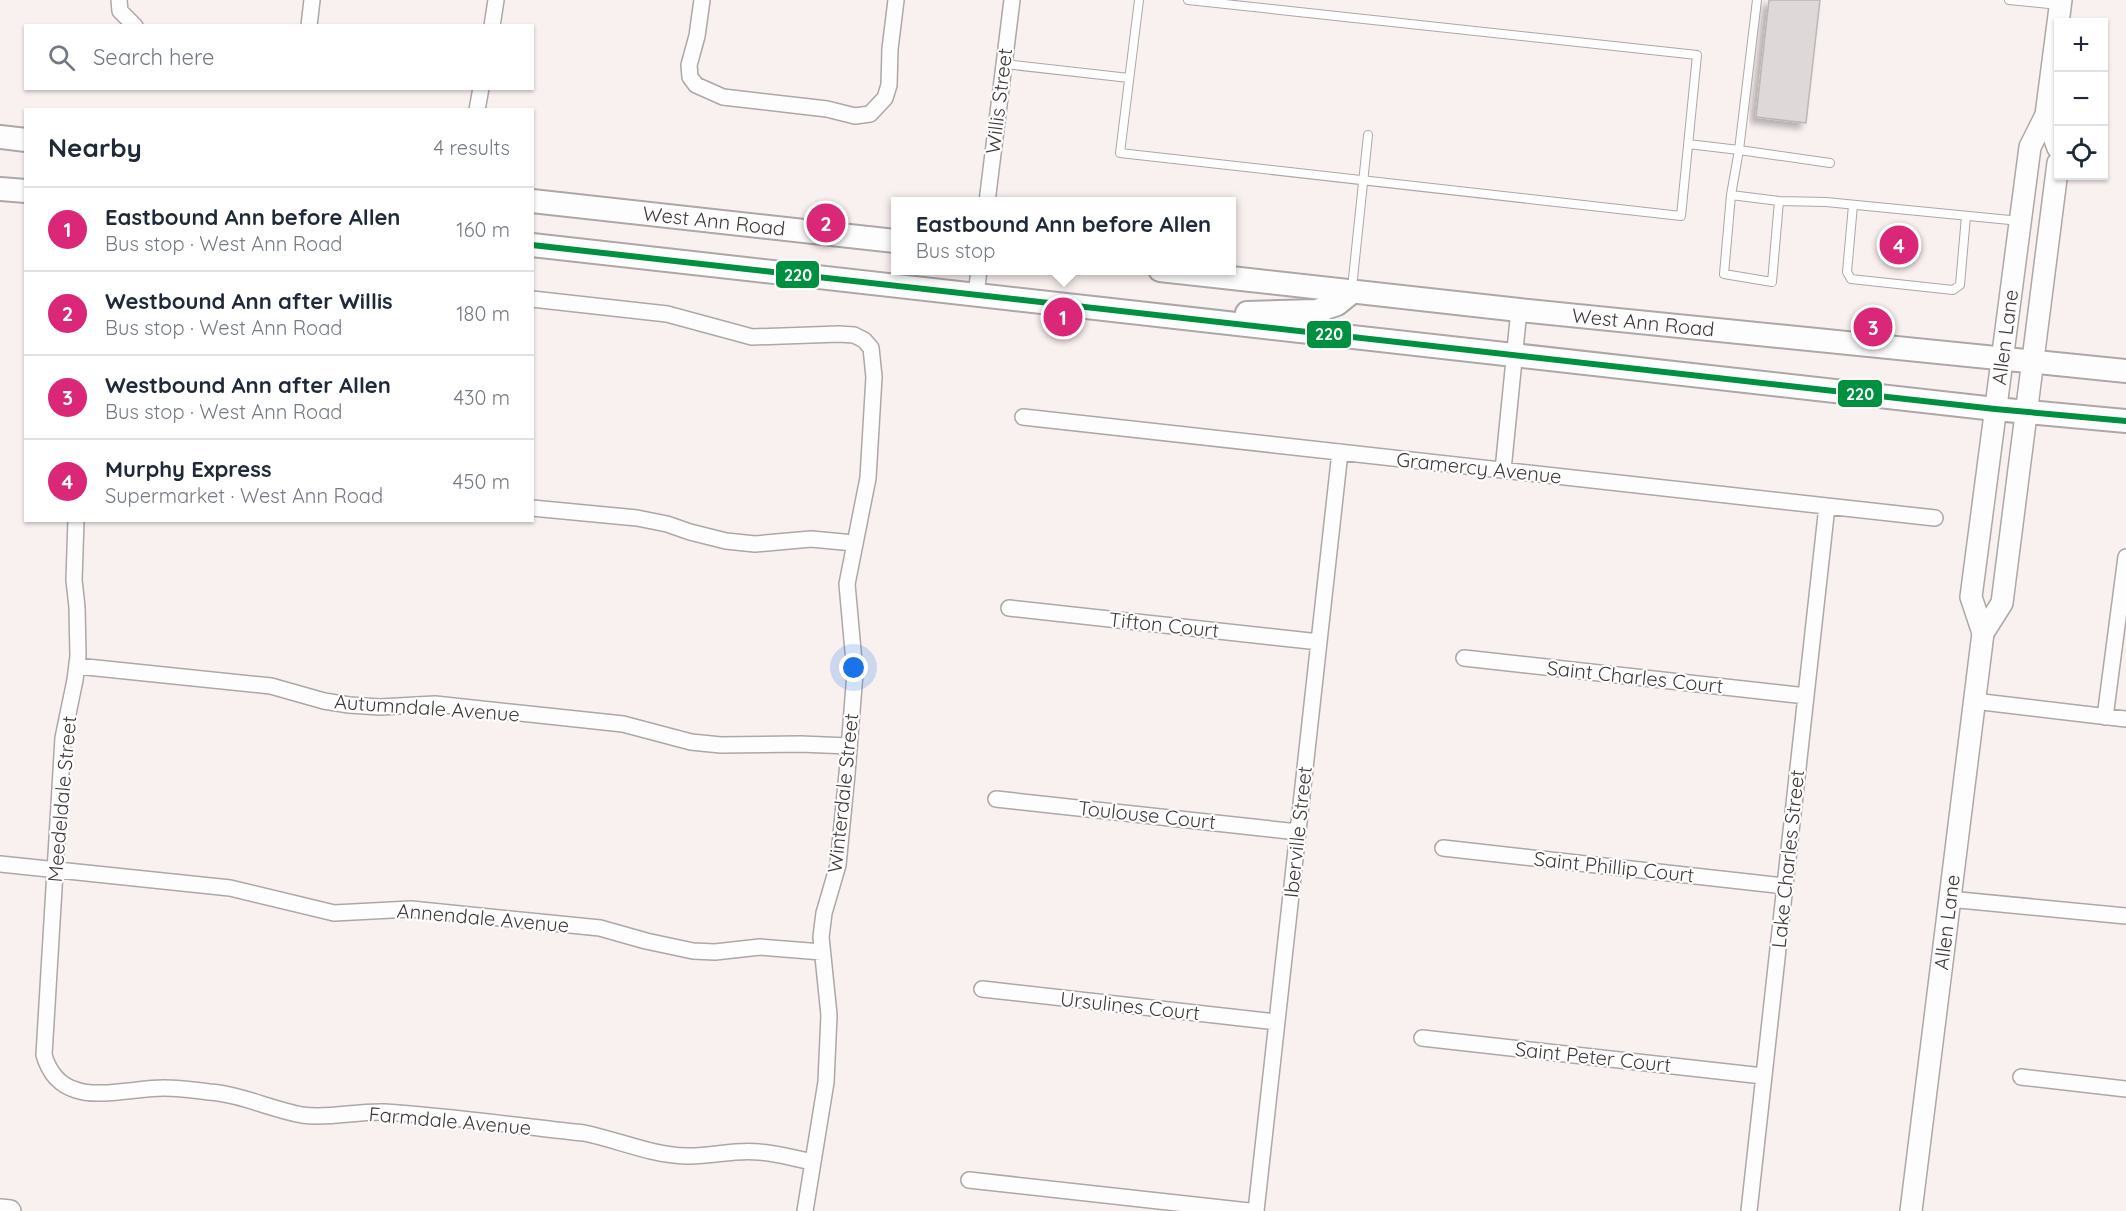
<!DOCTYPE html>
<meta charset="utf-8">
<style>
:root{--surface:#fff;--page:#f2f2f3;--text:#1f2937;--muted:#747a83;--line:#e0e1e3;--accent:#db2777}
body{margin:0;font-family:Quicksand,sans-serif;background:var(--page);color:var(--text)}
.controls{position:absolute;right:18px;top:18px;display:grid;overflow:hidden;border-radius:0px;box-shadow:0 2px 4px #0004}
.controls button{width:54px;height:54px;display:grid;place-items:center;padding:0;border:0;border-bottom:2px solid var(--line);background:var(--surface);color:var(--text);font:30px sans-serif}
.you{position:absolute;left:854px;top:668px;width:21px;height:21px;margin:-15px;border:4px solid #fff;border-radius:50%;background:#1a73e8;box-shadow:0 0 0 9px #1a73e833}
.badge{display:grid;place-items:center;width:39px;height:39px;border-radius:50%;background:var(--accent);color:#fff;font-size:20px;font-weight:700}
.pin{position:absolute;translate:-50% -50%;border:3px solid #fff;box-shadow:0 2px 6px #0006}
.popup{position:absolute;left:891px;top:197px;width:345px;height:78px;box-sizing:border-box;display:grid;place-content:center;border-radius:0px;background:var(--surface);filter:drop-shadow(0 2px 4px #0005);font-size:20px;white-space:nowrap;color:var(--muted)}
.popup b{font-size:22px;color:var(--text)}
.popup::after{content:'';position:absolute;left:50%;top:100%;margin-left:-12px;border:12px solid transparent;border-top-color:var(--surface)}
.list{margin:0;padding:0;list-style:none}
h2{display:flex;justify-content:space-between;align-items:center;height:78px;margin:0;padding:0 24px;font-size:26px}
h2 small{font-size:20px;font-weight:400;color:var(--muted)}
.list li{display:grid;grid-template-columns:39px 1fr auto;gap:18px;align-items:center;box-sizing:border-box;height:84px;padding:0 24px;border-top:2px solid var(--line)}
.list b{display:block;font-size:22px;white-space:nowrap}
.list p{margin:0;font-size:20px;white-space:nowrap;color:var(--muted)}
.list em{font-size:20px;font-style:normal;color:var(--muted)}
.icon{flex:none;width:33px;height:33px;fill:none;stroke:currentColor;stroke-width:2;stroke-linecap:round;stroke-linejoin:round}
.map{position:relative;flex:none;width:2126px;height:1211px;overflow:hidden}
.search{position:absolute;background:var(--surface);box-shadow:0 2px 4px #0004;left:24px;top:24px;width:510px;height:66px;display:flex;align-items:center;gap:15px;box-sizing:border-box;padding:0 21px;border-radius:0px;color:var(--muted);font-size:22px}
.panel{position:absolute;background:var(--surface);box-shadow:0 2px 4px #0004;left:24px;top:108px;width:510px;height:414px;border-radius:0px}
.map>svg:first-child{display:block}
.building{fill:#ded8d9;stroke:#bcb6b6;stroke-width:1.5;filter:url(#shadow)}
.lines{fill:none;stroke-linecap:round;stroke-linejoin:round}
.lane-casing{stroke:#ada7a7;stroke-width:10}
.street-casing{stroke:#ada7a7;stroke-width:18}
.secondary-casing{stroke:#ada7a7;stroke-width:24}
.primary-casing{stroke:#ada7a7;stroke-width:26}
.lane{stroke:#fefdfd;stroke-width:8}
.street{stroke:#fefdfd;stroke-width:15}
.secondary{stroke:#fefdfd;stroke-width:21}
.primary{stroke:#fefdfd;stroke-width:22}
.bus-1-casing{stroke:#fff;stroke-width:10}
.bus-1{stroke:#009140;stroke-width:6}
.labels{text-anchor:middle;stroke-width:4.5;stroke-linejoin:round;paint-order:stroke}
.street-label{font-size:20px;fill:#3f3938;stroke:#fff}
.line-badge{stroke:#fff;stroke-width:2}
.badge-label{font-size:16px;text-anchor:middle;font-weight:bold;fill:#fff}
</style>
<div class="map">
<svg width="2126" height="1211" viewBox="0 0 2126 1211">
<defs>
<filter id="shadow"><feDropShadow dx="-5.5" dy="5.5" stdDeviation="3" flood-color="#0004"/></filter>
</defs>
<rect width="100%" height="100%" fill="#f9f1f0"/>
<!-- building -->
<path class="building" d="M1769,0H1820L1806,123L1756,117Z"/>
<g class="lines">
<defs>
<path id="lane" d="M1139,0L1120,153L1681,216L1697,55L1188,0
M2009,0L2058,5
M1004,64L1129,78
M1688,144L1739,150L1757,0
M1830,163L1739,150L1731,195L1779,201L1826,202L2020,221
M1731,195L1724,274L1772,282L1779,201
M1853,205L1847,272L1851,279L1953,290L1960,285L1966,216
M1352,288L1368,135"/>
<path id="street" d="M119,0L120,11L135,26
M702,0L697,36L689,65L690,77L696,85L723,97L827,109L855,116L870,114L885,98L889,85L890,49L896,0
M309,26L312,0
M492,26L496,0
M477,110L481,88
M987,202L1012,0
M976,295L979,270
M532,299L667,314L752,337L839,334L854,335L864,340L871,348L874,377L868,478L847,584L855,673L847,774L838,865L824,913L821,937L829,1015L826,1082L805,1211
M1023,417L1935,518
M1503,470L1519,310
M532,508L637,518L667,524L690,532L726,541L755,544L811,539L854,543
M76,520L74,580L77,607L78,656L75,680L63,738L44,1055C49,1072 59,1085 76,1090C98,1098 139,1088 163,1088C178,1088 194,1090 209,1092C240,1094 270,1109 302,1115C329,1119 356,1111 384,1112C450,1116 517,1126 584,1133C618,1140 651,1155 686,1156C711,1157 735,1149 759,1152C777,1153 796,1159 813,1162
M1009,608L1319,642
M1464,658L1806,696
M77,666L271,686L324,701L349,705L380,707L435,704L623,724L691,742L721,745L800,744L849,746
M1974,701L2126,719
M2105,717L2126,557
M996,799L1298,832
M1443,848L1785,886
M0,864L230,888L334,913L411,909L600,928L646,941L693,951L715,952L760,947L822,952
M1949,899L2126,916
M982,989L1277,1022
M1422,1038L1763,1076
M2021,1077L2126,1089
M969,1180L1249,1211
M1256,1211L1340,452
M1749,1211L1827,506"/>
<g id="secondary">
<path d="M2046,115L2058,148"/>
<path id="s1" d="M1983,633L1971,597L2030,147L2046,115L2061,0"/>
<path d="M0,1210L10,1211"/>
<path id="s2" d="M1911,1211L1983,633L2002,603L2058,163"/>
</g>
<g id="primary">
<path d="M0,137L26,140"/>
<path d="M0,189L26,191"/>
<path id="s3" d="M532,201L895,241"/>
<path d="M532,245L1995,409L2126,421"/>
<path id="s4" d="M1160,270L1519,310L2126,371"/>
<path d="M1247,313L1317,311L1337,304L1352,292"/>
</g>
</defs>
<!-- lane casing -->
<use href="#lane" class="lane-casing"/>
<!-- street casing -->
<use href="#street" class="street-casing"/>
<!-- secondary casing -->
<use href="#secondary" class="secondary-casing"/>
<!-- primary casing -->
<use href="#primary" class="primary-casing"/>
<!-- lane -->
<use href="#lane" class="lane"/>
<!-- street -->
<use href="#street" class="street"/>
<!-- secondary -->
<use href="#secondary" class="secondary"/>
<!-- primary -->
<use href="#primary" class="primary"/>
<defs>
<path id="bus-1" d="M532,245L1995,409L2126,421"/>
</defs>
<!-- bus-1 casing -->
<use href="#bus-1" class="bus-1-casing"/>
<!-- bus-1 -->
<use href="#bus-1" class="bus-1"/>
</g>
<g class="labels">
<!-- street labels -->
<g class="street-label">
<text transform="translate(999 101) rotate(-83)" y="7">Willis Street</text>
<text dy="7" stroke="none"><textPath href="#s3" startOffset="183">West Ann Road</textPath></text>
<text dy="7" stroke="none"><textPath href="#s4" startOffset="486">West Ann Road</textPath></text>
<text dy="7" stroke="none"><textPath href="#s1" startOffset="300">Allen Lane</textPath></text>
<text transform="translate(1479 468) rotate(6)" y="7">Gramercy Avenue</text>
<text transform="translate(1164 625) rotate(6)" y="7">Tifton Court</text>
<text transform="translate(1635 677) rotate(6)" y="7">Saint Charles Court</text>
<text transform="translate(427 708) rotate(4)" y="7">Autumndale Avenue</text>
<text transform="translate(843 793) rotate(-84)" y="7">Winterdale Street</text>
<text transform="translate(62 799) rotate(-85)" y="7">Meedeldale Street</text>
<text transform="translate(1147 815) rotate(6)" y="7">Toulouse Court</text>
<text transform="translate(1298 832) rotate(-84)" y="7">Iberville Street</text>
<text transform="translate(1788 859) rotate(-84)" y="7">Lake Charles Street</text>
<text transform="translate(1614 867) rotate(6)" y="7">Saint Phillip Court</text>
<text transform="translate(483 918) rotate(5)" y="7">Annendale Avenue</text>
<text dy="7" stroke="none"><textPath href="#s2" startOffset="291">Allen Lane</textPath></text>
<text transform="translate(1130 1006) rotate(6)" y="7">Ursulines Court</text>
<text transform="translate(1593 1057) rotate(6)" y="7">Saint Peter Court</text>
<text transform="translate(450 1121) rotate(5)" y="7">Farmdale Avenue</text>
</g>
</g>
<g class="line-badge">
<rect x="775" y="260" width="45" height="29" rx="6" fill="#009140"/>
<rect x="1306" y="320" width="46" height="29" rx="6" fill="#009140"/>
<rect x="1837" y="379" width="46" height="29" rx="6" fill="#009140"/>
</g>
<g class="badge-label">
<text x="798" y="281">220</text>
<text x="1329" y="340">220</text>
<text x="1860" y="400">220</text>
</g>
</svg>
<div class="controls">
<button>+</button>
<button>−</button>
<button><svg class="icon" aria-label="locate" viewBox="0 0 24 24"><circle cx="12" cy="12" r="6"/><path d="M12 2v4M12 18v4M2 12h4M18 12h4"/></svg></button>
</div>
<div class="you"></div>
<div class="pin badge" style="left:1063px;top:317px">1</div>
<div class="popup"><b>Eastbound Ann before Allen</b>Bus stop</div>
<div class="pin badge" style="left:826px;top:223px">2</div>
<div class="pin badge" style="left:1873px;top:327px">3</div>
<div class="pin badge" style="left:1899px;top:245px">4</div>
<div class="search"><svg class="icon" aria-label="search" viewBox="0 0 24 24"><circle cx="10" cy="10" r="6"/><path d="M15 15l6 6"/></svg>Search here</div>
<section class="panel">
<h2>Nearby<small>4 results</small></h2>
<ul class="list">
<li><span class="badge">1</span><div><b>Eastbound Ann before Allen</b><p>Bus stop · West Ann Road</p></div><em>160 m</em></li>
<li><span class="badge">2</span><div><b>Westbound Ann after Willis</b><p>Bus stop · West Ann Road</p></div><em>180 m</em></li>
<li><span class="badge">3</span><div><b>Westbound Ann after Allen</b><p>Bus stop · West Ann Road</p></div><em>430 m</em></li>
<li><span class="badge">4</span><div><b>Murphy Express</b><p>Supermarket · West Ann Road</p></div><em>450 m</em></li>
</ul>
</section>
</div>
